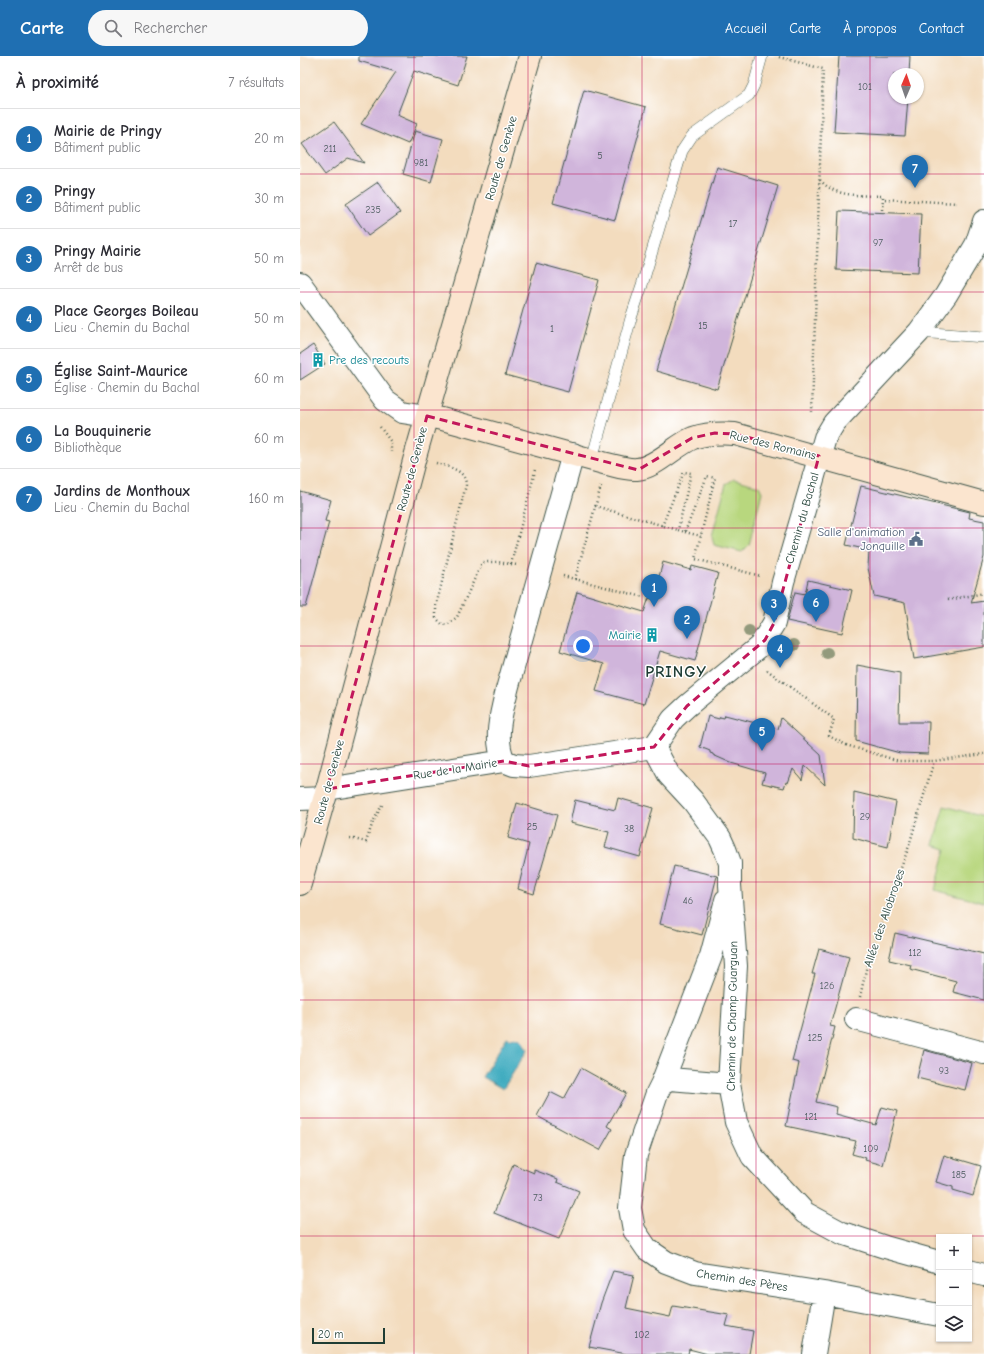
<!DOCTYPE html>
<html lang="fr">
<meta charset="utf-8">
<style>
:root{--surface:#fff;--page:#f7f7f7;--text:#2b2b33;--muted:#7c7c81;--line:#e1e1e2;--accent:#1f6fb2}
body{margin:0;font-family:"Comic Neue",sans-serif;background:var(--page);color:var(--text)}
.controls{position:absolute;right:12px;bottom:12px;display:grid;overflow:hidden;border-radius:0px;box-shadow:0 1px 3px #0004}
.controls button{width:36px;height:36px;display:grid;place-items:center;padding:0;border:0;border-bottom:1px solid var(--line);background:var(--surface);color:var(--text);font:20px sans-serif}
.compass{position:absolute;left:588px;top:12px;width:36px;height:36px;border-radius:50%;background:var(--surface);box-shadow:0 1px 3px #0004;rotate:2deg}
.scale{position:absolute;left:12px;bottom:10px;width:73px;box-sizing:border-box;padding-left:4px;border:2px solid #1f3d34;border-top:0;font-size:11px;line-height:14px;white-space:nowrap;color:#1f3d34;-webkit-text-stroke:3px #fff;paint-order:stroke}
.you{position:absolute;left:283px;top:590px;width:14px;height:14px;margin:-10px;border:3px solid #fff;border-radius:50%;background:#1a73e8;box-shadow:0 0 0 6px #1a73e833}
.badge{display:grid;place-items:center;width:26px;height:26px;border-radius:50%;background:var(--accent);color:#fff;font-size:13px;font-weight:700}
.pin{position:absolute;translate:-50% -33px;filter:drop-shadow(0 1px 2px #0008)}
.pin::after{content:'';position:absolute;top:21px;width:14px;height:12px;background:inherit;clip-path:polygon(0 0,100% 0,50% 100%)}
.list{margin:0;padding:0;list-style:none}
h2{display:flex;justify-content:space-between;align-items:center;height:52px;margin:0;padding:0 16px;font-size:17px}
h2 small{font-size:13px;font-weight:400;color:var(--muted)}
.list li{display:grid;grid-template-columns:26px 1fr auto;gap:12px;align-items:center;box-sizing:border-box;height:60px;padding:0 16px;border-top:1px solid var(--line)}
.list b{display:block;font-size:15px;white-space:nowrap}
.list p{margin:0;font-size:13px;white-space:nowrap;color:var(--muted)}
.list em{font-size:13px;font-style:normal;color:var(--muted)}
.icon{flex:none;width:22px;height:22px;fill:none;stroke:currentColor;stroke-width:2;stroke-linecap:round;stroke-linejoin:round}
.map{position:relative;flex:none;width:684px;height:1298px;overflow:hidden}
header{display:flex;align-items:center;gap:24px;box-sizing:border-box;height:56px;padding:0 20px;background:var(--accent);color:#fff}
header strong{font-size:19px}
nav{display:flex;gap:22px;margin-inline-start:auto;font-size:14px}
.search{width:280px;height:36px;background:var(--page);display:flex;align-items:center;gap:10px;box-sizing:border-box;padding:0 14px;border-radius:22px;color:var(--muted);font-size:15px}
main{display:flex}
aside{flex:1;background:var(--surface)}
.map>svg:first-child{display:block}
.green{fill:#b8d77e;stroke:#6c8a59}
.water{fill:#41acc0;stroke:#30747a}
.building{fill:#d0b5db}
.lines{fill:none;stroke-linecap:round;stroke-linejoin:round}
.lane-casing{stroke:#3f5549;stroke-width:12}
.street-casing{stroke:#3f5549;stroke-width:24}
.secondary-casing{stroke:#3f5549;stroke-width:24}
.path{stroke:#3f5549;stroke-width:2.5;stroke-dasharray:1 3;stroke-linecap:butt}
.lane{stroke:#fff;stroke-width:11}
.street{stroke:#fff;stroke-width:22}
.secondary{stroke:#fbe5cf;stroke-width:22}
.tree{fill:#939a7c}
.marked{fill:none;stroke:#c2185b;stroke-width:3;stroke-dasharray:8 5;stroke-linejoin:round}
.grid{fill:none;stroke:#c2185b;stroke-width:1;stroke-opacity:0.55}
.labels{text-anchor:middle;stroke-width:3;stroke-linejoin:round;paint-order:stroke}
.number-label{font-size:10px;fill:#4b5b5e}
.street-label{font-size:12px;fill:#1f3d34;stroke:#fff}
.culture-label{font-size:12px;fill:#0d838f;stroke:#fff;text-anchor:start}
.service-label{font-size:12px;fill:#4e5e75;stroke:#fff;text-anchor:end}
.district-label{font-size:16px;font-weight:bold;letter-spacing:1px;fill:#1f3d34;stroke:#fff}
</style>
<header>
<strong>Carte</strong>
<div class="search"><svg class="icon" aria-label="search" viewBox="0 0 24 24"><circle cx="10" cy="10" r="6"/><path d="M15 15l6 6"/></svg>Rechercher</div>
<nav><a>Accueil</a><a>Carte</a><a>À propos</a><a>Contact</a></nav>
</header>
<main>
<aside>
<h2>À proximité<small>7 résultats</small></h2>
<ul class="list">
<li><span class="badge">1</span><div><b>Mairie de Pringy</b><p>Bâtiment public</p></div><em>20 m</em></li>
<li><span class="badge">2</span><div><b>Pringy</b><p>Bâtiment public</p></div><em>30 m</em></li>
<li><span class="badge">3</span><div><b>Pringy Mairie</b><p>Arrêt de bus</p></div><em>50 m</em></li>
<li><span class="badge">4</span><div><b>Place Georges Boileau</b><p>Lieu · Chemin du Bachal</p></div><em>50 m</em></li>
<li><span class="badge">5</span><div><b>Église Saint-Maurice</b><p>Église · Chemin du Bachal</p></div><em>60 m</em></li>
<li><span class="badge">6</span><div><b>La Bouquinerie</b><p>Bibliothèque</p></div><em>60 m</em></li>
<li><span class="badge">7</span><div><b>Jardins de Monthoux</b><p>Lieu · Chemin du Bachal</p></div><em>160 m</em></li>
</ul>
</aside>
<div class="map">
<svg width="684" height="1298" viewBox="0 0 684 1298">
<rect width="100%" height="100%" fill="#fff"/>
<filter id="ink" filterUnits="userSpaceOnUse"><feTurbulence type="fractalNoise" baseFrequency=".025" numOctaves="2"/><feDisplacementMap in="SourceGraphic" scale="8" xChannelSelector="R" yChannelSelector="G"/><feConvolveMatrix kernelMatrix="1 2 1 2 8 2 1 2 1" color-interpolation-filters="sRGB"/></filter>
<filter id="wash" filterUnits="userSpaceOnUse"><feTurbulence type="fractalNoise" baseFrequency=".012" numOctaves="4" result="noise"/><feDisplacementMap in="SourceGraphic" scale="16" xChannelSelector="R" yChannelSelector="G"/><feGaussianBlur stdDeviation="0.9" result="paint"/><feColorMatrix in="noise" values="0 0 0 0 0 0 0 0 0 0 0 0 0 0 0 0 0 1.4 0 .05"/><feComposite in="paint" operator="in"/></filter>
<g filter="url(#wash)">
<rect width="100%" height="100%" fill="#f3dcbe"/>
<!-- green -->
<path class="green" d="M434,423L459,430L462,436L449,489L442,496L414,489L412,480L426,428Z
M644,750L684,761V847L635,834L646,793L633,789Z"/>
<!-- water -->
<path class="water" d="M207,981L210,983L215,981L221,983L224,988V991L228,993L203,1033L182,1021Z"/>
<g id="blocks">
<!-- building -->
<path class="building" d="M59,0H167L158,29L114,15L97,59L117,68L108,88L61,68L96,16L59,5Z
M539,0H610L609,18H594V42H608L605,80L534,76Z
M284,34L346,51L315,164L253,147Z
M34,66L64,107L48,102L25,119L2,88Z
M115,75L143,83L131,126L103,118Z
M417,111L478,130L417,333L356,315Z
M78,126L100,157L68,180L46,148Z
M539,155L621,158L618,217L536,214Z
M236,207L299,224L268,336L205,319Z
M13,289L25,308L0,324V298Z
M561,430L670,456L669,462L684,465V501L671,547L684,545V591L614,603L605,547L574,540L568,512L569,494L546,489Z
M0,435L31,444L25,465L29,466L6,551H0Z
M363,506L391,514L392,510L418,517L395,605L360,595L344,648L296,635L304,608L260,595L277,536L344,556L349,542L353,543Z
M508,524L552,534L542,577L487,565L495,536L505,538Z
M557,609L600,617L599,666H629L628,698L600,697L556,685Z
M425,659L478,673L481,662L521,699L525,729L505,710L502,724L493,713L488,727L486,726L484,732L462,727L465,717L431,707L413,699V698L410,697V695L400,691L408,660L419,663L420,661L424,662Z
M554,736L596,746L588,791L553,782Z
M318,742L353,752L340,801L305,791L309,776L270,767L275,744L315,754Z
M217,747L257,759L234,838L218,833L229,788L208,782Z
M374,810L417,820L402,879L360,868Z
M595,877L684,898V944L653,936L656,925L610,913L611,909L589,904Z
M519,893L549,901L530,970L535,971L516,1046L537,1051L536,1058L576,1069L582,1051L597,1055L583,1109L565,1104L566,1102L552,1098L556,1085L486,1070L499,1007L492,1005L515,918H512Z
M624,994L672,1007L665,1034L617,1022Z
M281,1012L326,1037L307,1070L312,1073L300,1094L237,1060L250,1036L264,1043Z
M644,1099L681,1110L673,1140L653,1134V1131L636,1126Z
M213,1108L234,1117V1114L258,1123L257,1126L279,1135L259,1183L194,1157Z
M313,1215L334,1219L326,1252L370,1261L373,1250L429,1259L426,1270L453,1275L449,1298H408L389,1293L388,1298H327L289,1291L301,1247Z"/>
</g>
</g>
<g filter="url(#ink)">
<use href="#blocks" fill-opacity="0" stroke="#3f5549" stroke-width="1"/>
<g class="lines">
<defs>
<path id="lane" d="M619,276L684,281
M292,403L331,262L342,229L382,95L392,80L449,39L454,29L462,0"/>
<path id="street" d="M0,227L85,344L102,356L127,360
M354,691L369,719L393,745L420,782L425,793L430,807V829L436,910L429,1028L436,1066L452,1100L505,1157L542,1177L585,1191L639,1206
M354,691L373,663L387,650L460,590L474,567L483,526L525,382L534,367L619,276L646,239L676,189L684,165
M204,705C193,682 202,654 208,630L273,398
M27,733L204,705L214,709L229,710L354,691
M0,743L25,742
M556,963L684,997
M362,1027L411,900L426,844
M429,1028L370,1023L362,1027L357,1037L336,1099L330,1152L334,1174L347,1193L366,1206L395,1217L524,1237L639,1259
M669,1215L684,1219
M514,1298L524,1237"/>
<path id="secondary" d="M127,360L142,363L307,408C316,410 327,414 337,413C355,412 376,389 393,382C407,377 421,377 435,378L684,447
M0,828L27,733L115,401L230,0"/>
</defs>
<!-- lane casing -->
<use href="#lane" class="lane-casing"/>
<!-- street casing -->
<use href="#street" class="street-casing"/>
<!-- secondary casing -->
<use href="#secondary" class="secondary-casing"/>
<!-- path -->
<path class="path" d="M479,1L523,13L512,356
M520,124C536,142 561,139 583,140V143L657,147
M582,154L583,143
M80,371L91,386V396
M136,407C149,411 166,414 166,429L136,550V562L142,568L147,569L157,561L181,509L184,506H197L217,509
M295,450L378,474
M362,470L384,416L391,417L378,474L385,476L407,420L415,422L395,503L461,520
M385,476L401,480
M211,508L234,419L235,413
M263,520L275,523L301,430
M275,523L343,541
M648,544L684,537
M467,614L534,663L529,680L546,689L599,705H634L684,698
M50,782L66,786L73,766L82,749
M560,941L569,900L608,793L634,705"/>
<!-- lane -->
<use href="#lane" class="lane"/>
<!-- street -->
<use href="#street" class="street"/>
<!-- secondary -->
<use href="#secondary" class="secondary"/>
</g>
<!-- trees -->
<g class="tree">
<circle cx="449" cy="575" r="6"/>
<circle cx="494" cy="589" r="6"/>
<circle cx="527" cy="597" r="6"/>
</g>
</g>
<!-- marked area -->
<path class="marked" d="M127,360L338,414L392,382L415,377L435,378L519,400L474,567L465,584L387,650L354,691L229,710L204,705L27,733Z"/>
<!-- grid -->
<path class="grid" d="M114,0V1298M228,0V1298M342,0V1298M456,0V1298M570,0V1298M0,118H684M0,236H684M0,354H684M0,472H684M0,590H684M0,708H684M0,826H684M0,944H684M0,1062H684M0,1180H684"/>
<!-- icons -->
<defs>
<symbol id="building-bare" viewBox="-9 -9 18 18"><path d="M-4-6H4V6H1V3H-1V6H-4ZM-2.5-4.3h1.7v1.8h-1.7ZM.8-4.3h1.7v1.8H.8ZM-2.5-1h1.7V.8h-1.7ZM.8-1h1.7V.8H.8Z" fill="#0f9aa8" stroke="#fff" stroke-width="2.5" paint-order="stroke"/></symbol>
<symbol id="civic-bare" viewBox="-9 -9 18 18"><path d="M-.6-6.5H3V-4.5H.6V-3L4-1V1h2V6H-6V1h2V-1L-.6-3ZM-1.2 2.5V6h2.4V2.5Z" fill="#5c6f8a" stroke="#fff" stroke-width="2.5" paint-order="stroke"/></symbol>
</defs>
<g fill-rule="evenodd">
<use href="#building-bare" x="8" y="294" width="20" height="20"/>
<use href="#civic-bare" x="606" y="473" width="20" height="20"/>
<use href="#building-bare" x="342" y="569" width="20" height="20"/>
</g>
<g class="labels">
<!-- number labels -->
<g class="number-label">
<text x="565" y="34">101</text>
<text x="30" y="96">211</text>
<text x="300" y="103">5</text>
<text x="121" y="110">981</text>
<text x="73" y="157">235</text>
<text x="433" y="171">17</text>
<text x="578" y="190">97</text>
<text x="403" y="273">15</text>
<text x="252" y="276">1</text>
<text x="565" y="764">29</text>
<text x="232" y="774">25</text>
<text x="329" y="776">38</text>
<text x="388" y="848">46</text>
<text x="615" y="900">112</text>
<text x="527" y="933">126</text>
<text x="515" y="985">125</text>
<text x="644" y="1018">93</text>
<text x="511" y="1064">121</text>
<text x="571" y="1096">109</text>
<text x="659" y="1122">185</text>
<text x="238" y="1145">73</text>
<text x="342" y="1282">102</text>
</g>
<!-- street labels -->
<g class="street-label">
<text transform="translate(201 102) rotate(-74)" y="4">Route de Genève</text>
<text transform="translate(473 389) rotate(14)" y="4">Rue des Romains</text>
<text transform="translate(112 413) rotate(-75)" y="4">Route de Genève</text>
<text transform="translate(502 462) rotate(-74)" y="4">Chemin du Bachal</text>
<text transform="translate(155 713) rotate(-9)" y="4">Rue de la Mairie</text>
<text transform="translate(29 726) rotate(-75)" y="4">Route de Genève</text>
<text transform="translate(584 862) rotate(-71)" y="4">Allée des Allobroges</text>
<text transform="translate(432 960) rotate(-89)" y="4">Chemin de Champ Guarguan</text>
<text transform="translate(442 1224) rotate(9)" y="4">Chemin des Pères</text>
</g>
<!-- culture labels -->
<g class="culture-label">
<text x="29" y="308">Pre des recouts</text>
<text x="341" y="583" text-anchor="end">Mairie</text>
</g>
<!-- service labels -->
<g class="service-label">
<text x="605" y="480">Salle d'animation<tspan x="605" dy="14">Jonquille</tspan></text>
</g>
<!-- district labels -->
<g class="district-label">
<text x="376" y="621">PRINGY</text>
</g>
</g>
</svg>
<div class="controls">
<button>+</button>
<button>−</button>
<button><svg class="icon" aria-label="layers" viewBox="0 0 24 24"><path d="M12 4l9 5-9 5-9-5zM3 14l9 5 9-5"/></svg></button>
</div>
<svg class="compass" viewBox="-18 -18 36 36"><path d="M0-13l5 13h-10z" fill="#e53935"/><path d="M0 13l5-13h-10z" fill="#7c7c81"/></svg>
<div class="scale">20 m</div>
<div class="you"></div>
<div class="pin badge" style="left:354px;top:551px">1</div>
<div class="pin badge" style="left:387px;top:583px">2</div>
<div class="pin badge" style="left:474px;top:567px">3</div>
<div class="pin badge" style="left:480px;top:612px">4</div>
<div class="pin badge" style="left:462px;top:695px">5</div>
<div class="pin badge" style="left:516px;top:566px">6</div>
<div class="pin badge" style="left:615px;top:132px">7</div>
</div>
</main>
